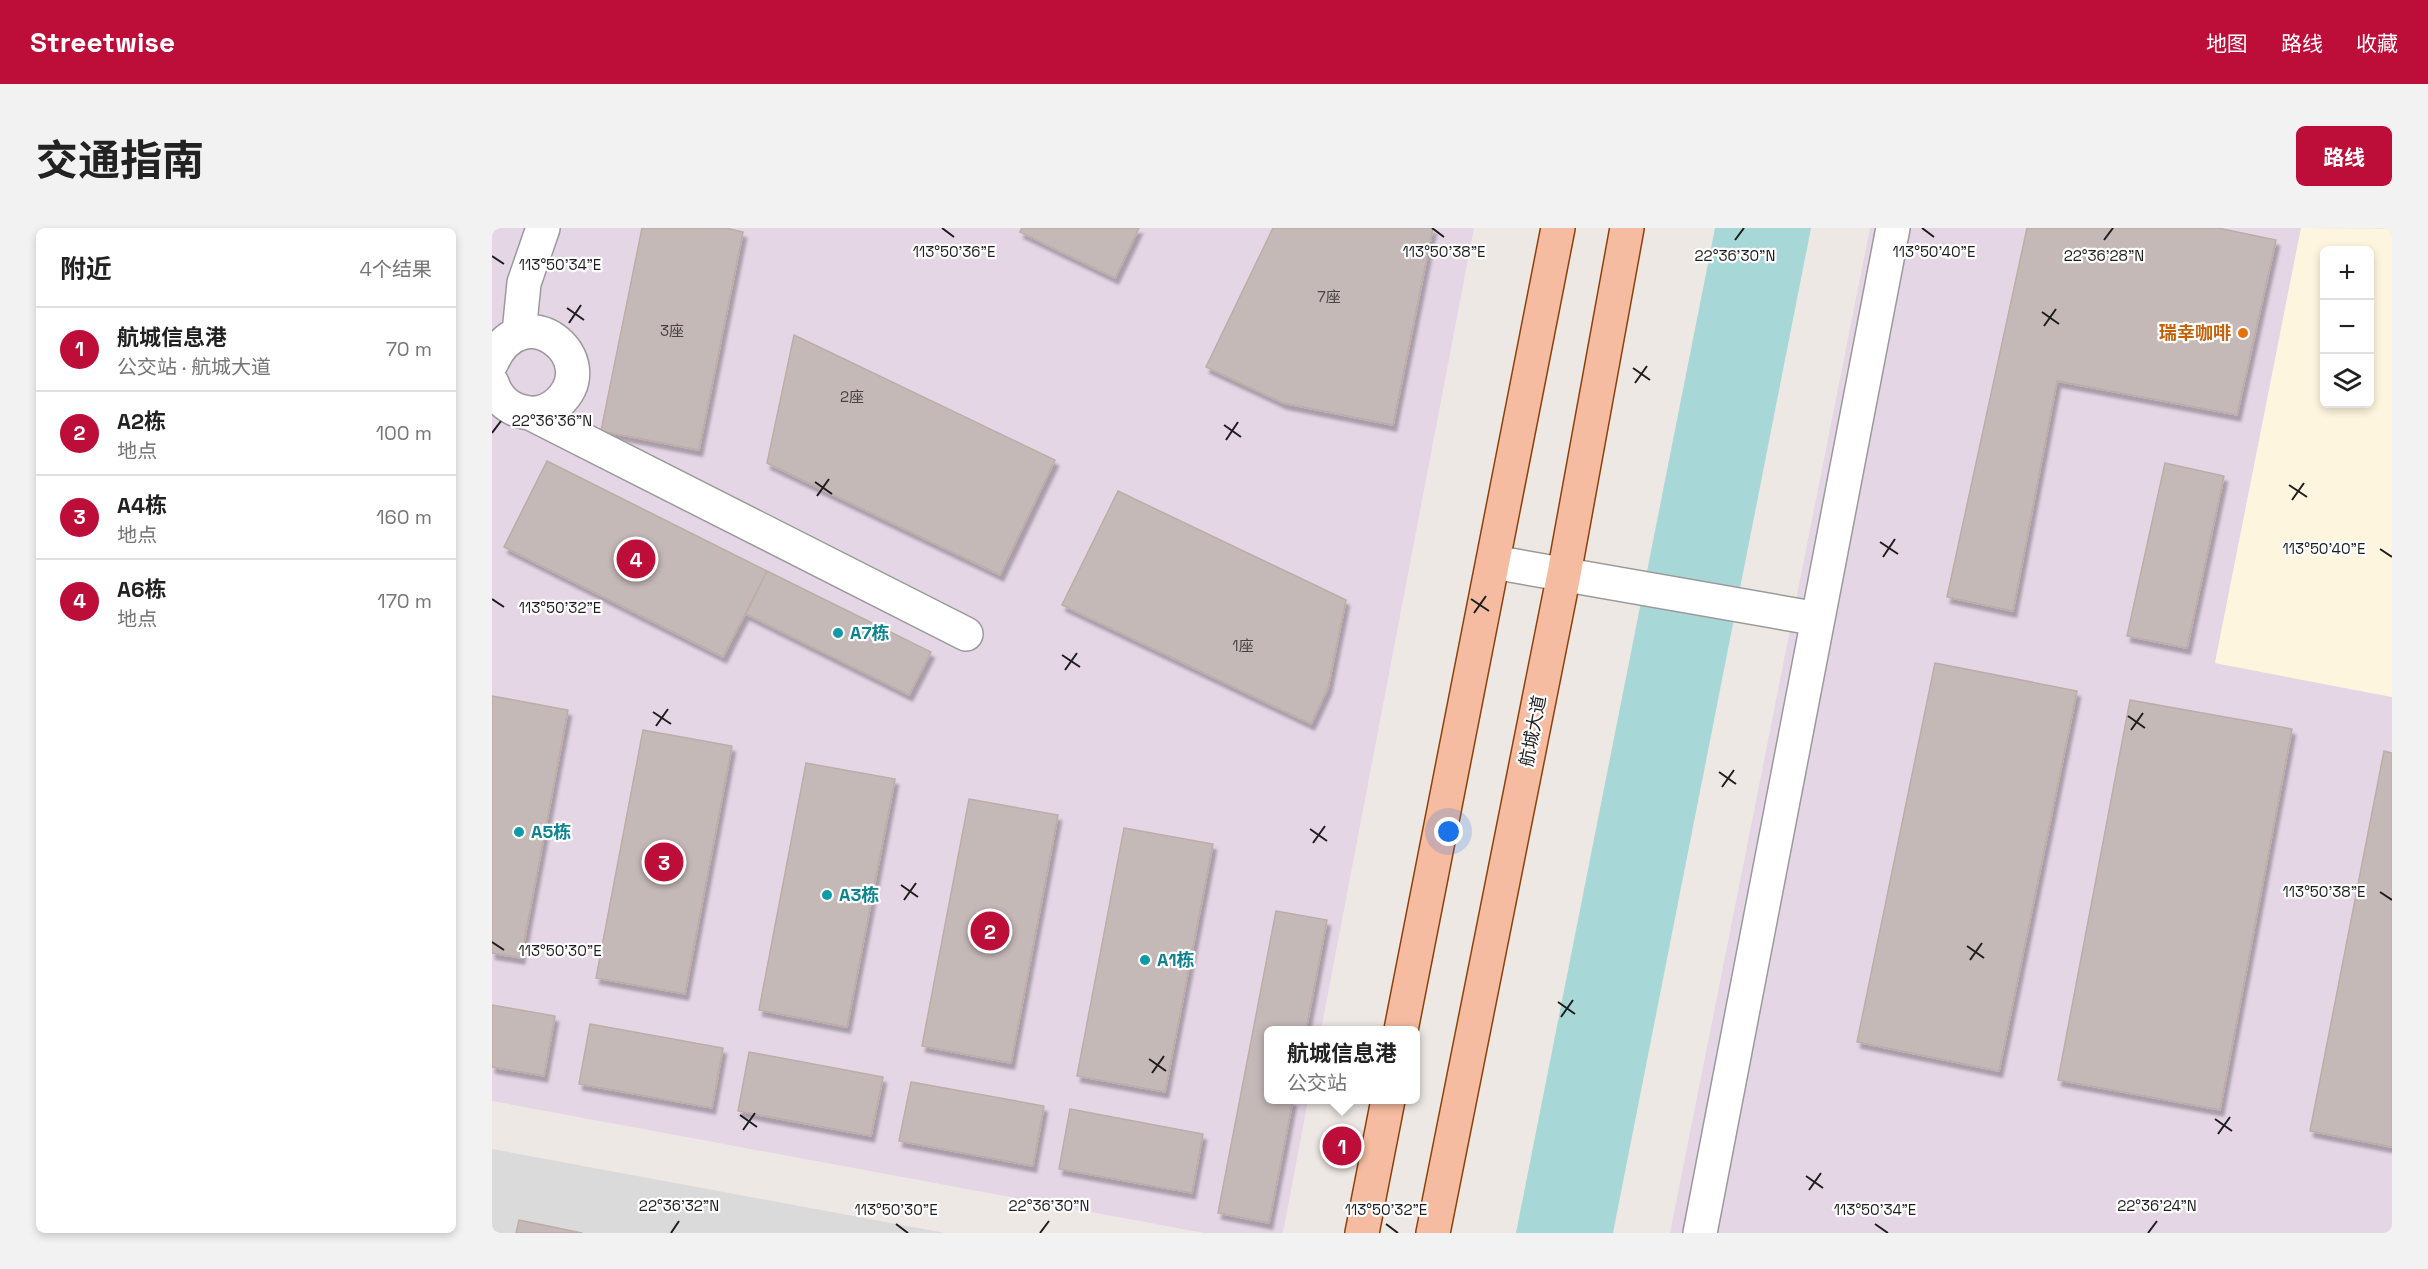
<!DOCTYPE html>
<html lang="zh">
<meta charset="utf-8">
<style>
:root{--surface:#fff;--page:#f2f2f2;--text:#222;--muted:#767676;--line:#e0e0e0;--accent:#bc0e39}
body{margin:0;font-family:"Space Grotesk","Noto Sans SC",sans-serif;background:var(--page);color:var(--text)}
.controls{position:absolute;right:18px;top:18px;display:grid;overflow:hidden;border-radius:9px;box-shadow:0 3px 9px #0003}
.controls button{width:54px;height:54px;display:grid;place-items:center;padding:0;border:0;border-bottom:2px solid var(--line);background:var(--surface);color:var(--text);font:30px sans-serif}
.you{position:absolute;left:957px;top:604px;width:21px;height:21px;margin:-15px;border:4px solid #fff;border-radius:50%;background:#1a73e8;box-shadow:0 0 0 9px #1a73e833}
.badge{display:grid;place-items:center;width:39px;height:39px;border-radius:50%;background:var(--accent);color:#fff;font-size:20px;font-weight:700}
.pin{position:absolute;translate:-50% -50%;border:3px solid #fff;box-shadow:0 2px 6px #0006}
.popup{position:absolute;left:772px;top:798px;width:156px;height:78px;box-sizing:border-box;display:grid;place-content:center;border-radius:9px;background:var(--surface);filter:drop-shadow(0 2px 4px #0005);font-size:20px;white-space:nowrap;color:var(--muted)}
.popup b{font-size:22px;color:var(--text)}
.popup::after{content:'';position:absolute;left:50%;top:100%;margin-left:-12px;border:12px solid transparent;border-top-color:var(--surface)}
.list{margin:0;padding:0;list-style:none}
h2{display:flex;justify-content:space-between;align-items:center;height:78px;margin:0;padding:0 24px;font-size:26px}
h2 small{font-size:20px;font-weight:400;color:var(--muted)}
.list li{display:grid;grid-template-columns:39px 1fr auto;gap:18px;align-items:center;box-sizing:border-box;height:84px;padding:0 24px;border-top:2px solid var(--line)}
.list b{display:block;font-size:22px;white-space:nowrap}
.list p{margin:0;font-size:20px;white-space:nowrap;color:var(--muted)}
.list em{font-size:20px;font-style:normal;color:var(--muted)}
.icon{flex:none;width:33px;height:33px;fill:none;stroke:currentColor;stroke-width:2;stroke-linecap:round;stroke-linejoin:round}
.map{position:relative;flex:none;width:1900px;height:1005px;overflow:hidden;border-radius:9px}
header{display:flex;align-items:center;gap:36px;box-sizing:border-box;height:84px;padding:0 30px;background:var(--accent);color:#fff}
header strong{font-size:28px}
nav{display:flex;gap:33px;margin-inline-start:auto;font-size:21px}
.intro{display:flex;align-items:center;justify-content:space-between;box-sizing:border-box;height:144px;padding:0 36px}
h1{margin:0;font-size:42px}
.button{padding:15px 27px;border-radius:9px;background:var(--accent);color:#fff;font-size:21px;font-weight:700}
main{display:flex;gap:36px;padding:0 36px}
aside{flex:1;background:var(--surface);border-radius:9px;box-shadow:0 3px 9px #0003}
.map>svg:first-child{display:block}
.residential{fill:#dbdada}
.industrial{fill:#e5d6e6}
.education{fill:#fdf5de;fill-rule:evenodd}
.water{fill:#a7d8d7}
.building{fill:#c5b9b8;stroke:#beaca7;stroke-width:1.5;filter:url(#shadow)}
.lines{fill:none;stroke-linecap:round;stroke-linejoin:round}
.minor-casing{stroke:#9a9a9a;stroke-width:36}
.major-casing{stroke:#8c410a;stroke-width:36}
.minor{stroke:#fff;stroke-width:33}
.major{stroke:#f5bca1;stroke-width:33}
.ticks{fill:none;stroke:#1d1d1d;stroke-width:2}
.food-dot{fill:#e8710a;stroke:#fff;stroke-width:2}
.culture-dot{fill:#0f9aa8;stroke:#fff;stroke-width:2}
.labels{text-anchor:middle;stroke-width:4.5;stroke-linejoin:round;paint-order:stroke}
.number-label{font-size:15px;fill:#474444}
.food-label{font-size:18px;font-weight:bold;fill:#c56008;stroke:#fff;text-anchor:end}
.culture-label{font-size:18px;font-weight:bold;fill:#0d838f;stroke:#fff;text-anchor:start}
.street-label{font-size:18px;fill:#1d1d1d;stroke:#fff}
.ticks-label{font-size:15px;text-anchor:middle;fill:#1d1d1d;stroke:#fff;stroke-width:4.5;stroke-linejoin:round;paint-order:stroke}
</style>
<header>
<strong>Streetwise</strong>
<nav><a>地图</a><a>路线</a><a>收藏</a></nav>
</header>
<div class="intro"><h1>交通指南</h1><a class="button">路线</a></div>
<main>
<aside>
<h2>附近<small>4个结果</small></h2>
<ul class="list">
<li><span class="badge">1</span><div><b>航城信息港</b><p>公交站 · 航城大道</p></div><em>70 m</em></li>
<li><span class="badge">2</span><div><b>A2栋</b><p>地点</p></div><em>100 m</em></li>
<li><span class="badge">3</span><div><b>A4栋</b><p>地点</p></div><em>160 m</em></li>
<li><span class="badge">4</span><div><b>A6栋</b><p>地点</p></div><em>170 m</em></li>
</ul>
</aside>
<div class="map">
<svg width="1900" height="1005" viewBox="0 0 1900 1005">
<defs>
<filter id="shadow"><feDropShadow dx="3.5" dy="6" stdDeviation="1.5" flood-color="#0004"/></filter>
</defs>
<rect width="100%" height="100%" fill="#eee8e4"/>
<!-- residential -->
<path class="residential" d="M0,921L453,1005H0Z"/>
<!-- industrial -->
<path class="industrial" d="M0,0H982L829,802H776V872H816L791,1005H712L0,873Z
M1378,0H1809L1723,435L1900,469V1005H1178Z"/>
<!-- education -->
<path class="education" d="M1809,0L1900,1V469L1723,435ZM1832,22H1878V176H1832Z"/>
<!-- water -->
<path class="water" d="M1223,0H1319L1121,1005H1024Z"/>
<!-- building -->
<path class="building" d="M150,0H234L251,4L207,222L109,203Z
M530,0H647L623,50L528,4Z
M781,0H941L901,197L791,175L714,139Z
M1535,0H1726L1784,12L1745,187L1565,153L1521,383L1455,369Z
M302,107L563,232L508,347L275,235Z
M55,233L275,343L231,429L12,319Z
M1673,235L1732,248L1695,420L1635,408Z
M626,263L854,372L836,460L819,496L570,377Z
M275,343L439,424L417,467L254,386Z
M1443,435L1585,463L1507,843L1365,814Z
M0,468L76,482L29,730L0,725Z
M1638,472L1800,501L1728,882L1566,852Z
M151,502L240,518L193,766L104,750Z
M1892,523L1900,525V919L1818,903Z
M314,535L403,551L355,799L267,782Z
M477,571L566,587L519,835L430,818Z
M632,600L721,616L673,864L585,848Z
M784,683L835,692L814,802H776V872H801L777,995L726,985Z
M0,777L63,788L52,848L0,839Z
M98,796L231,820L220,880L87,856Z
M257,824L391,849L379,908L246,883Z
M419,854L552,878L541,938L407,913Z
M578,881L711,906L700,965L567,941Z
M27,992L90,1005H24Z"/>
<g class="lines">
<defs>
<path id="minor" d="M27,105L32,55L51,0
M0,134C31,64 114,131 66,175C57,183 44,187 32,184C16,181 5,170 0,155
M38,185L474,406
M1001,334L1326,391
M1208,1005L1401,0"/>
<path id="major" d="M909,802L1066,0
M870,1005L896,872
M941,1005L1072,346L1135,0"/>
</defs>
<!-- minor casing -->
<use href="#minor" class="minor-casing"/>
<!-- major casing -->
<use href="#major" class="major-casing"/>
<!-- minor -->
<use href="#minor" class="minor"/>
<!-- major -->
<use href="#major" class="major"/>
</g>
<!-- ticks -->
<path class="ticks" d="M450,0L462,9M940,0L952,9M1430,0L1442,9M1243,12L1252,0M1612,12L1621,0M0,28L12,36M75,80L92,92M1550,84L1567,96M77,95L89,77M1552,98L1564,81M1141,140L1158,152M1143,155L1155,138M732,197L749,209M0,205L9,193M734,212L746,194M323,254L340,266M1797,257L1815,269M325,268L337,251M1800,272L1812,255M1388,314L1406,326M1888,321L1900,329M1391,329L1403,311M0,371L12,379M979,371L997,383M982,385L994,368M570,427L588,439M573,442L585,425M161,484L179,496M1636,488L1653,500M164,498L176,481M1639,502L1651,485M1227,544L1244,556M1230,559L1242,542M818,601L835,613M821,615L833,598M409,657L426,669M1888,664L1900,672M412,672L424,655M0,714L12,722M1475,718L1492,730M1478,732L1490,715M1066,774L1083,786M1069,789L1081,772M657,831L674,843M660,845L672,828M248,887L265,899M1723,891L1740,903M251,902L263,885M1726,906L1738,889M1314,948L1331,960M1317,962L1329,945M404,996L416,1005M894,996L906,1005M1383,996L1396,1005M179,1005L187,993M548,1005L557,993M1656,1005L1665,993"/>
<!-- markers -->
<circle class="food-dot" cx="1751" cy="105" r="6"/>
<g class="culture-dot">
<circle cx="346" cy="405" r="6"/>
<circle cx="27" cy="604" r="6"/>
<circle cx="335" cy="667" r="6"/>
<circle cx="653" cy="732" r="6"/>
</g>
<g class="labels">
<!-- number labels -->
<g class="number-label">
<text x="837" y="74">7座</text>
<text x="180" y="108">3座</text>
<text x="360" y="174">2座</text>
<text x="751" y="423">1座</text>
</g>
<!-- food labels -->
<g class="food-label">
<text x="1739" y="111">瑞幸咖啡</text>
</g>
<!-- culture labels -->
<g class="culture-label">
<text x="358" y="411">A7栋</text>
<text x="39" y="610">A5栋</text>
<text x="347" y="673">A3栋</text>
<text x="665" y="738">A1栋</text>
</g>
<!-- street labels -->
<g class="street-label">
<text transform="translate(1041 503) rotate(-79)" y="6">航城大道</text>
</g>
</g>
<g class="ticks-label">
<text x="462" y="29">113°50'36"E</text>
<text x="1442" y="29">113°50'40"E</text>
<text x="952" y="29">113°50'38"E</text>
<text x="1243" y="33">22°36'30"N</text>
<text x="1612" y="33">22°36'28"N</text>
<text x="68" y="42">113°50'34"E</text>
<text x="60" y="198">22°36'36"N</text>
<text x="1832" y="326">113°50'40"E</text>
<text x="68" y="385">113°50'32"E</text>
<text x="1832" y="669">113°50'38"E</text>
<text x="68" y="728">113°50'30"E</text>
<text x="187" y="983">22°36'32"N</text>
<text x="557" y="983">22°36'30"N</text>
<text x="1665" y="983">22°36'24"N</text>
<text x="404" y="987">113°50'30"E</text>
<text x="894" y="987">113°50'32"E</text>
<text x="1383" y="987">113°50'34"E</text>
</g>
</svg>
<div class="controls">
<button>+</button>
<button>−</button>
<button><svg class="icon" aria-label="layers" viewBox="0 0 24 24"><path d="M12 4l9 5-9 5-9-5zM3 14l9 5 9-5"/></svg></button>
</div>
<div class="you"></div>
<div class="pin badge" style="left:850px;top:918px">1</div>
<div class="popup"><b>航城信息港</b>公交站</div>
<div class="pin badge" style="left:498px;top:703px">2</div>
<div class="pin badge" style="left:172px;top:634px">3</div>
<div class="pin badge" style="left:144px;top:331px">4</div>
</div>
</main>
